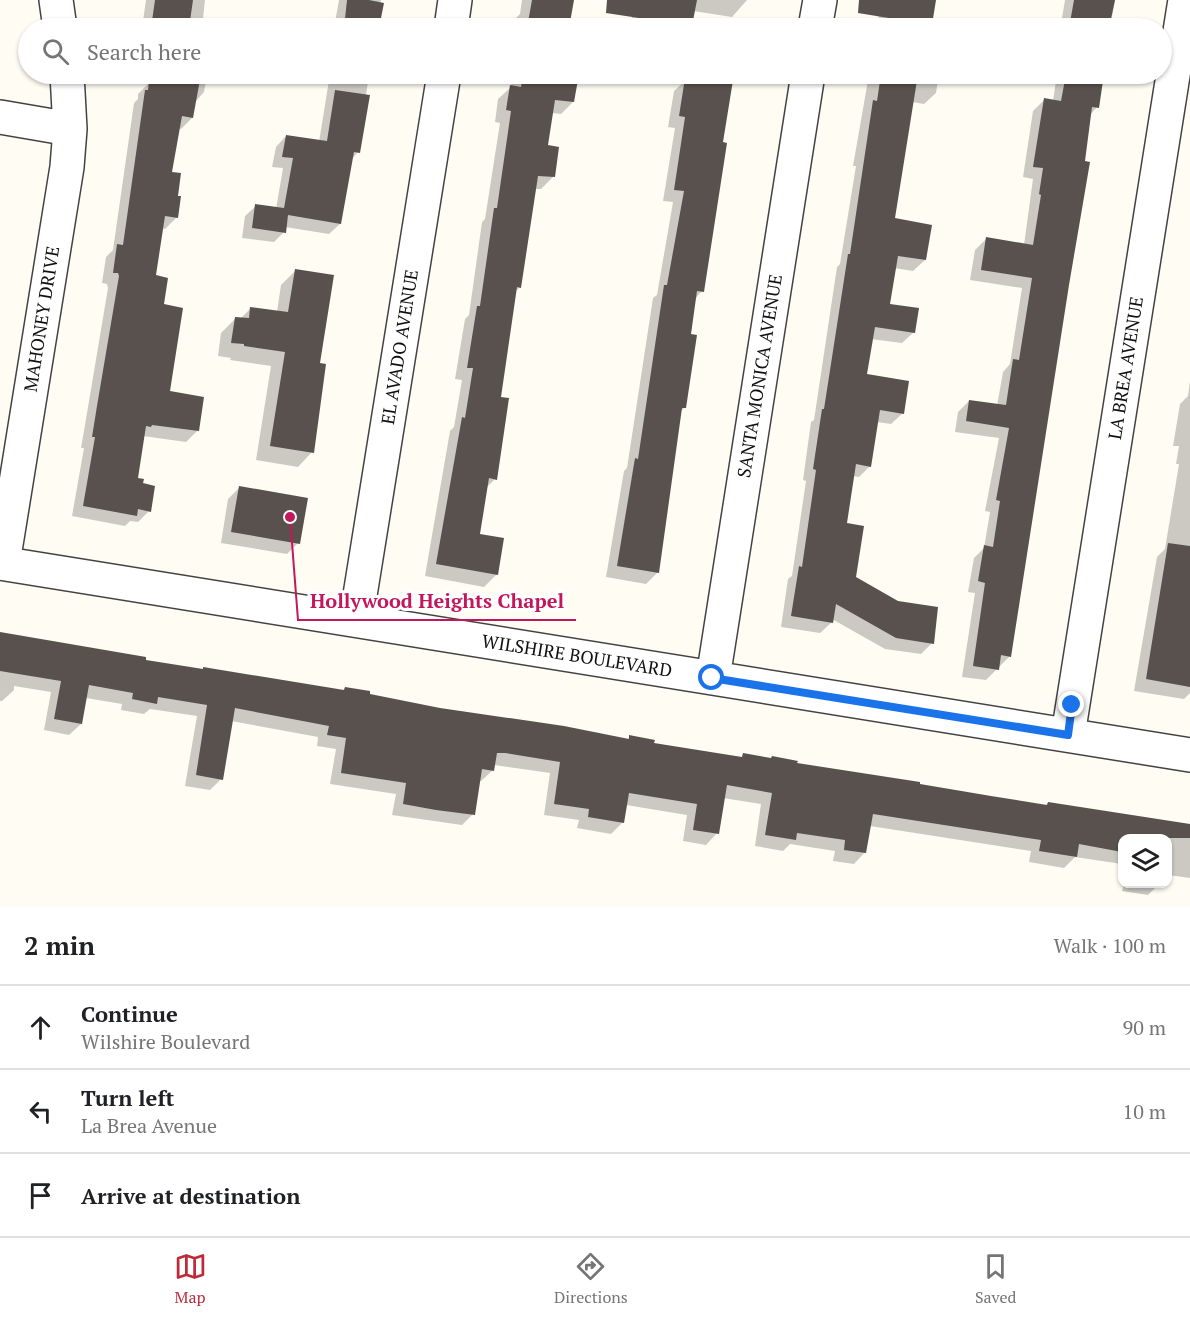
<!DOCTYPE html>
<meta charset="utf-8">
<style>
:root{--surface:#fff;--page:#f6f6f6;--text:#202124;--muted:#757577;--line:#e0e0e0;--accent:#bf2a3a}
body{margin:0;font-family:"PT Serif",serif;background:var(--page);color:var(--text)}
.controls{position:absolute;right:18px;bottom:18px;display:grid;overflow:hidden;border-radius:12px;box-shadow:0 2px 4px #0004}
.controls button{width:54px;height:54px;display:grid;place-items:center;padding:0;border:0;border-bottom:2px solid var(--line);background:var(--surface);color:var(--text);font:30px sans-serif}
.stop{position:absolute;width:18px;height:18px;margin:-14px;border:4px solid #1a73e8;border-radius:50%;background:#fff}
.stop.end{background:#1a73e8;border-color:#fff;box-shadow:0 2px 6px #0008}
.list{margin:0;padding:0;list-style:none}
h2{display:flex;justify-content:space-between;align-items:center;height:78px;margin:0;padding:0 24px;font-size:26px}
h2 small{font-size:20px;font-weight:400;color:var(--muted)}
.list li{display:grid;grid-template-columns:39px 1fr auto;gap:18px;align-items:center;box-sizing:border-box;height:84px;padding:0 24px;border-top:2px solid var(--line)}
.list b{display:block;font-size:22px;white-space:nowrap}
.list p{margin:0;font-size:20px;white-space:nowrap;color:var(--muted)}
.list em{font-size:20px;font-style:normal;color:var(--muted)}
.icon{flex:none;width:33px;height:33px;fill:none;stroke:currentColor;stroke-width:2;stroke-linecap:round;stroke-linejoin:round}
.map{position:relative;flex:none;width:1190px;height:906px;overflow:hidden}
.search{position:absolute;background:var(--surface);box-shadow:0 2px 4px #0004;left:18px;right:18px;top:18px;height:66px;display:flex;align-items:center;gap:15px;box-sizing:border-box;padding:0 21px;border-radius:33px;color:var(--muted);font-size:22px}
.sheet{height:330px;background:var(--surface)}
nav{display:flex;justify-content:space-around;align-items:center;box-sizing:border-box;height:84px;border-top:2px solid var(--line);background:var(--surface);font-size:16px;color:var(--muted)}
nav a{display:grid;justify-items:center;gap:3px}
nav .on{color:var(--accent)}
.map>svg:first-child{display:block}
.shadow{fill:#0003}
.building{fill:#59514d}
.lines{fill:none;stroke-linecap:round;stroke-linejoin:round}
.street-casing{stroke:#434343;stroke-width:36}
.street{stroke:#fff;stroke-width:33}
.route{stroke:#1a73e8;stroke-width:8}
.labels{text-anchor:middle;stroke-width:6;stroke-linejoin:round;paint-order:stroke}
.street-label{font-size:18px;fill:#101010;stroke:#fff}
.leader{fill:none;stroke:#c2185b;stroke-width:2}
.callout-dot{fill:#c2185b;stroke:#fff;stroke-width:2}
.callout-label{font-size:20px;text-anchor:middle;font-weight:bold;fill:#c2185b;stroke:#fff;stroke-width:6;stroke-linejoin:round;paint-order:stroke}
</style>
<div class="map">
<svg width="1190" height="906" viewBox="0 0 1190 906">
<rect width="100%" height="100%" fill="#fffcf4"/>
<!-- shadow -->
<path class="shadow" d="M146,0H205L202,28H142Z
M339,0H381L380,4H382L377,28H334Z
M522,0H573L568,28H508L509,25L520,14Z
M635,0H747L732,17L693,11L691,26L688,28H630Z
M881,0H934L930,28H877Z
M1065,0H1115L1110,28H1026L1035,20L1061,24Z
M152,74H232L228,78L207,75L204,92L195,102L192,118L181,129L178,128L170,173L176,218L165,229L162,228L154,276L162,306L169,393L197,431L186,442L143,436L136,479L149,511L138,522L130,521L125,526L72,516L84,448H81L86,419L108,288L107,284L102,283L106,257L113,250L134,103L138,99V94L150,82Z
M330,74H369L358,152L351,160L340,224L329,234L285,227L284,232L274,242L242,238L245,216L256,206L276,209L283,168L272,167L276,147L286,136L319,142Z
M513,74H577L573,102L561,114L552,113L546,146L553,177L541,189H534L520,287L515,292L499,398L495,479L486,488L478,535L497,574L484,587L425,576L450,431L454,427L462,380L455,379L465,319L469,315L482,222L485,219L500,123L495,122L498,99L511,87Z
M687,74H732L721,144L702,291L694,300L684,408L680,412L658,572L646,584L606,577L624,471L627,468L653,298L657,295L673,202L663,201L675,128L668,127L674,91L686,80Z
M867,74H939L936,93L924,104L912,102L893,220L925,260L913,271L894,268L888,305L914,332L902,343L871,339L866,375L903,413L891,424L877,422L870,466L859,477L853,476L845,524L854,578L932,643L921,654L885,649L832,619V622L820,633L781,627L788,579L792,576L806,481L803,480L811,422L814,420L837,267L840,264L856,166H853L868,80H866Z
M1057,74H1103L1097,107L1090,115L1010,656L986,680L962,677L975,593L968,592L974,558L984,548L990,512L985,511L999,438L955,432L958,412L969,401L997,406L1003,372L1010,364L1022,288L970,280L975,250L986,239L1024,245L1033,179L1023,177L1033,111L1044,100L1053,101Z
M295,271L319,365L312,452L298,467L256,460L271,366L230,360L231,358L218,356L221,333L236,318L240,319L250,309L277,312L281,285Z
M1190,381V693L1184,699L1134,691L1157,557L1165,549L1179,464H1176L1179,446H1173L1180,404L1188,396Z
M239,488L298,543L287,554L221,543L228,499Z
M0,635L144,662L342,691L345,688L368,695L440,709L627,740L630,737L652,744L741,758L744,755L1045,806L1048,803L1190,829V878L1168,875V838H1122V864L1075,857L1064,868L1029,862L1031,851L870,826L865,852L854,864L833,861L835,851L790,844L783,851L755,846L761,804L723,798L717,833L706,845L683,841L687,815L626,805L622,823L611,834L577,828L579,820L544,815L550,773L494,765L493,770L481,781H478L473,814L462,825L392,815L396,794L330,784L336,749L317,746L318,737L231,721L221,779L210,790L185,786L197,716L150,709L144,714L121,710L122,704L86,698L81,724L69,735L44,730L51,692L14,686V690L2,701H0Z
M1124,884H1159L1148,895L1122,891Z"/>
<!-- building -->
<path class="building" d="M155,0H193L189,28H151Z
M347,0H369L384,3L379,28H344Z
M532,0H574L569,28H527Z
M607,0H697L692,26L606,13Z
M859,0H936L932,25L858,13Z
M1074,0H1115L1109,28H1069Z
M160,74H201L193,118L182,116L172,172L181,173L178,196H181L178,218L165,216L156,275L168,278L164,304L183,308L170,391L204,397L199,431L152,425L151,427L146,426L138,478L144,479L143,483L155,486L151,512L138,509L137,516L83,506L95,437H92L97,406L119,276L118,273H113L117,244L123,245L145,90H148L149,81L159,83Z
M523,74H579L574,102L555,100L548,145L559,147L555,177L538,176L521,288L517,287L501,397L509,398L497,480L489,478L480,534L504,538L498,575L436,564L462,417L465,418L473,368H467L477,306H480L494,208H497L511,111L506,110L510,85L521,87Z
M695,74H734L723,142L727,143L704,292L697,291L691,334L697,335L686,408H682L659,573L617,566L635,458L638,459L664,285H667L684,191L674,190L685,117L679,116L685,78L694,80Z
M881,74H918L895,218L932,225L926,260L898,256L890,304L919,308L915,333L875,327L867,374L909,381L904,414L880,410L871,467L856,464L847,523L864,526L856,577L898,601L938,607L934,644L896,638L836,604L833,623L791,616L799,566L802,567L816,470L813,469L822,409H824L848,254H850L873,100L877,101Z
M1066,74H1104L1099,108L1092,107L1085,161L1090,162L1069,285L1011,657L1001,655L999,670L973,666L985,583L978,581L984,545L993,547L1000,501L996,500L1009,428L966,421L969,400L1006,405L1013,359L1019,360L1032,278L981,270L986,237L1033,245L1041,195L1039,194L1043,168L1033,167L1044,98L1061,101Z
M335,90L370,95L360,153L354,152L341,224L288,215L286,233L252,228L255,204L284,208L293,158L282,157L286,135L327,141Z
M295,269L334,275L320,363L326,364L314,453L270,446L285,352L244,346V344L231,343L235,317L249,318L250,307L288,312Z
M239,486L308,498L300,544L231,532Z
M1168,543L1190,546V687L1146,679Z
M0,632L146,657V660L203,669V667L344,690L345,687L370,691V694L440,708L564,726L629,739V735L655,740L654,743L742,757L743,753L771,758L772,756L798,761L797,763L920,782V784L991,796L1047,805L1048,802L1190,824V838H1122V852L1079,844L1077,857L1039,851L1041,840L873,814L866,853L844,850L845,840L797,833L796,840L765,835L772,793L727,785L719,834L693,830L697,804L629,793L624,823L588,817L589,809L554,804L560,762L505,753H497L494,771L482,769L475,815L436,810L403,804L406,783L341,773L346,738L327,735L329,726L235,708L223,780L196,775L207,705L158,697L157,704L132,699L133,693L89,685L82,724L54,719L61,681L0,671Z"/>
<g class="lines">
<defs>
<path id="street" d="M56,0L60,28
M451,28L455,0
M815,28L820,0
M0,117L70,129
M0,563L1190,755
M3,563L67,167L70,129L67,74
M356,620L444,74
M713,678L808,74
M1068,735L1185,0"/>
</defs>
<!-- street casing -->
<use href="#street" class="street-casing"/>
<!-- street -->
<use href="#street" class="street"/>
</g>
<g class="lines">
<!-- route -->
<path class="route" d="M712,678L1068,735L1072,705"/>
</g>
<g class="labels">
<!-- street labels -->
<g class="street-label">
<text transform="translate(42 319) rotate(-81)" y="6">MAHONEY DRIVE</text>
<text transform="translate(400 347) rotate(-81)" y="6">EL AVADO AVENUE</text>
<text transform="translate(1126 368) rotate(-81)" y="6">LA BREA AVENUE</text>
<text transform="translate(760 376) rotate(-81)" y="6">SANTA MONICA AVENUE</text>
<text transform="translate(577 656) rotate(9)" y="6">WILSHIRE BOULEVARD</text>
</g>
</g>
<!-- callouts -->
<path class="leader" d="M290 517L298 620H576"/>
<circle class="callout-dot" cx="290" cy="517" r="6"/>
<g class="callout-label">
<text x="437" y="608">Hollywood Heights Chapel</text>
</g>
</svg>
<div class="controls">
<button><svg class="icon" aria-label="layers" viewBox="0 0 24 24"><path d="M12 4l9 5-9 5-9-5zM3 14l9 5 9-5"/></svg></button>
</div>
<div class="stop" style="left:712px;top:678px"></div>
<div class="stop end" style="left:1072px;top:705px"></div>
<div class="search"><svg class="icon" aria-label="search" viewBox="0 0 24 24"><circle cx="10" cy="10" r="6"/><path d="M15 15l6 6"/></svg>Search here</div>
</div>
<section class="sheet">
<h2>2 min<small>Walk · 100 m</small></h2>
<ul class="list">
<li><svg class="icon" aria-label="ahead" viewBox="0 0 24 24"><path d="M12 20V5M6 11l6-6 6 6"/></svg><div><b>Continue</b><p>Wilshire Boulevard</p></div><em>90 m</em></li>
<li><svg class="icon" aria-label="left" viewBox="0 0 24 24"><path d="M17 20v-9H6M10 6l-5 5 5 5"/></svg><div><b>Turn left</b><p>La Brea Avenue</p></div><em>10 m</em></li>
<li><svg class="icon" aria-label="arrive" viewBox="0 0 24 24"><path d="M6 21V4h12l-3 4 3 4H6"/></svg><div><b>Arrive at destination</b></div></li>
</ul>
</section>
<nav>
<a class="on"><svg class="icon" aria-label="map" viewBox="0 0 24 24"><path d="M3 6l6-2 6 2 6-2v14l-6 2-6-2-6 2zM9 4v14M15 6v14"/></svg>Map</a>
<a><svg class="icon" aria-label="directions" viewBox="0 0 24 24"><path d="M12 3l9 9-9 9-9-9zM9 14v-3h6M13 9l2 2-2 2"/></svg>Directions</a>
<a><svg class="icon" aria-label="saved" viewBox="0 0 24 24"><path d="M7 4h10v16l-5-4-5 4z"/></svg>Saved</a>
</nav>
